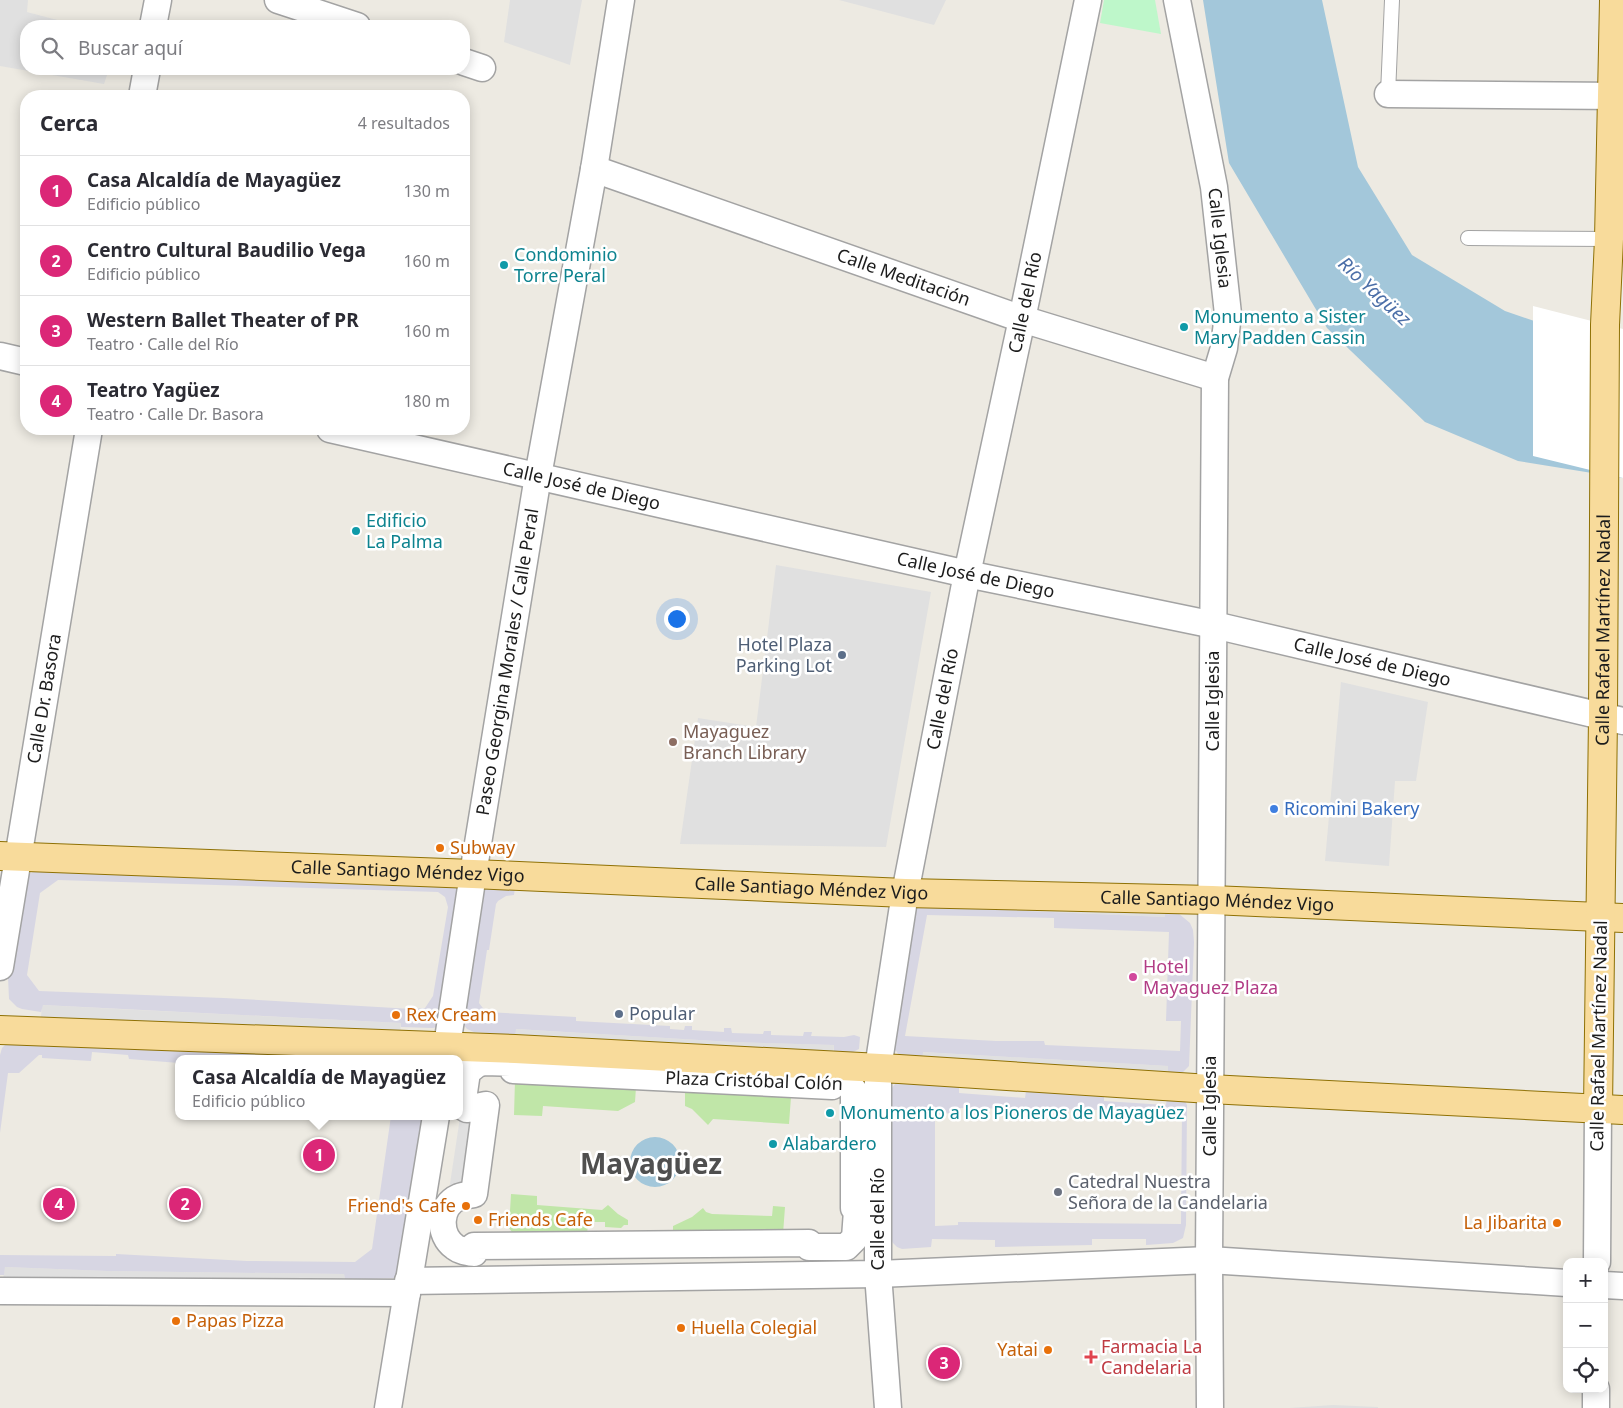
<!DOCTYPE html>
<html lang="es">
<meta charset="utf-8">
<style>
:root{--surface:#fff;--page:#f2f2f3;--text:#2b2b33;--muted:#7c7c81;--line:#e1e1e2;--accent:#db2777}
body{margin:0;font-family:"Noto Sans",sans-serif;background:var(--page);color:var(--text)}
.controls{position:absolute;right:15px;bottom:15px;display:grid;overflow:hidden;border-radius:10px;box-shadow:0 2px 12px #0003}
.controls button{width:45px;height:45px;display:grid;place-items:center;padding:0;border:0;border-bottom:1px solid var(--line);background:var(--surface);color:var(--text);font:25px sans-serif}
.you{position:absolute;left:676px;top:618px;width:18px;height:18px;margin:-12px;border:4px solid #fff;border-radius:50%;background:#1a73e8;box-shadow:0 0 0 8px #1a73e833}
.badge{display:grid;place-items:center;width:32px;height:32px;border-radius:50%;background:var(--accent);color:#fff;font-size:16px;font-weight:700}
.pin{position:absolute;translate:-50% -50%;border:2px solid #fff;box-shadow:0 1px 5px #0006}
.popup{position:absolute;left:175px;top:1055px;width:288px;height:65px;box-sizing:border-box;display:grid;place-content:center;border-radius:10px;background:var(--surface);filter:drop-shadow(0 1px 4px #0005);font-size:16px;white-space:nowrap;color:var(--muted)}
.popup b{font-size:19px;color:var(--text)}
.popup::after{content:'';position:absolute;left:50%;top:100%;margin-left:-10px;border:10px solid transparent;border-top-color:var(--surface)}
.list{margin:0;padding:0;list-style:none}
h2{display:flex;justify-content:space-between;align-items:center;height:65px;margin:0;padding:0 20px;font-size:21px}
h2 small{font-size:16px;font-weight:400;color:var(--muted)}
.list li{display:grid;grid-template-columns:32px 1fr auto;gap:15px;align-items:center;box-sizing:border-box;height:70px;padding:0 20px;border-top:1px solid var(--line)}
.list b{display:block;font-size:19px;white-space:nowrap}
.list p{margin:0;font-size:16px;white-space:nowrap;color:var(--muted)}
.list em{font-size:16px;font-style:normal;color:var(--muted)}
.icon{flex:none;width:28px;height:28px;fill:none;stroke:currentColor;stroke-width:2;stroke-linecap:round;stroke-linejoin:round}
.map{position:relative;flex:none;width:1623px;height:1408px;overflow:hidden}
.search{position:absolute;background:var(--surface);box-shadow:0 2px 12px #0003;left:20px;top:20px;width:450px;height:55px;display:flex;align-items:center;gap:12px;box-sizing:border-box;padding:0 18px;border-radius:20px;color:var(--muted);font-size:19px}
.panel{position:absolute;background:var(--surface);box-shadow:0 2px 12px #0003;left:20px;top:90px;width:450px;height:345px;border-radius:20px}
.map>svg:first-child{display:block}
.grass{fill:#c0e6a8}
.park{fill:#bef7ca}
.parking{fill:#e0e0e0}
.plaza{fill:#d7d6e3;fill-rule:evenodd}
.water{fill:#a3c7da}
.pier{fill:#fff}
.lines{fill:none;stroke-linecap:round;stroke-linejoin:round}
.lane-casing{stroke:#a3a3a3;stroke-width:16}
.street-casing{stroke:#a3a3a3;stroke-width:29}
.primary-casing{stroke:#8f7105;stroke-width:30}
.lane{stroke:#fff;stroke-width:14}
.street{stroke:#fff;stroke-width:26}
.primary{stroke:#f8db9b;stroke-width:28}
.culture-dot{fill:#0f9aa8;stroke:#fff;stroke-width:2}
.service-dot{fill:#5c6f8a;stroke:#fff;stroke-width:2}
.education-dot{fill:#8d6e63;stroke:#fff;stroke-width:2}
.shop-dot{fill:#3f7fe0;stroke:#fff;stroke-width:2}
.food-dot{fill:#e8710a;stroke:#fff;stroke-width:2}
.hotel-dot{fill:#d1479c;stroke:#fff;stroke-width:2}
.worship-dot{fill:#6b7280;stroke:#fff;stroke-width:2}
.health-dot{fill:#e0444e;stroke:#fff;stroke-width:2}
.labels{text-anchor:middle;stroke-width:5;stroke-linejoin:round;paint-order:stroke}
.street-label{font-size:18px;fill:#1c1c1c;stroke:#fff}
.culture-label{font-size:18px;fill:#0d838f;stroke:#fff;text-anchor:start}
.service-label{font-size:18px;fill:#4e5e75;stroke:#fff;text-anchor:end}
.education-label{font-size:18px;fill:#785e54;stroke:#fff;text-anchor:start}
.shop-label{font-size:18px;fill:#366cbe;stroke:#fff;text-anchor:start}
.food-label{font-size:18px;fill:#c56008;stroke:#fff;text-anchor:start}
.hotel-label{font-size:18px;fill:#b23c85;stroke:#fff;text-anchor:start}
.worship-label{font-size:18px;fill:#5b616d;stroke:#fff;text-anchor:start}
.health-label{font-size:18px;fill:#be3a42;stroke:#fff;text-anchor:start}
.water-label{font-size:19px;font-style:italic;fill:#4c6fa8;stroke:#fff}
.town-label{font-size:28px;font-weight:bold;fill:#4f4f4f;stroke:#fff}
</style>
<div class="map">
<svg width="1623" height="1408" viewBox="0 0 1623 1408">
<rect width="100%" height="100%" fill="#edeae2"/>
<!-- grass -->
<path class="grass" d="M515,1080L636,1087L635,1102L618,1111L543,1106L542,1116L514,1115Z
M685,1090L791,1097L789,1124L713,1119L708,1125L692,1109L685,1106Z
M511,1194L537,1196V1205L602,1210L608,1205L618,1214L628,1220V1225H624L621,1228L605,1227V1222H588L587,1236L514,1235L509,1228Z
M773,1206L785,1207L783,1234L673,1235V1226L692,1217L703,1208L706,1212L712,1214L772,1216Z"/>
<!-- park -->
<path class="park" d="M1104,0H1155L1161,34L1100,23Z"/>
<!-- parking -->
<path class="parking" d="M0,0H28L27,12L80,26H26V69H109L104,84L0,66Z
M510,0H582L570,65L504,42Z
M839,0H946L934,25Z
M776,565L931,592L886,847L680,844L698,718L756,727Z
M1341,682L1428,702L1416,781H1395L1389,866L1325,861Z
M936,907L1165,911L1166,917Z
M42,1005L137,1010L401,1023L400,1034L41,1017Z
M515,1029L732,1042L834,1045L833,1059L514,1040Z
M922,1052L1168,1066V1077L922,1060Z
M486,1105L474,1194L446,1210L461,1111Z
M5,1267L107,1271L344,1274L345,1283L3,1279Z
M1333,1405L1378,1407V1408H1289Z"/>
<!-- plaza -->
<path class="plaza" d="M34,871L463,883L439,1027L432,1028L401,1027V1023L43,1005L41,1012L22,1009L17,1007L9,999L8,977L28,875ZM58,880L438,892L445,897L448,907L433,996L425,1008L412,1009L224,998L39,991L27,975L40,893Z
M488,886L515,887L514,895L506,896L498,901L496,904L489,950H487L479,1003L486,1012L576,1017V1021L670,1026V1029L684,1030L685,1026H692V1030L724,1032V1028H731L732,1033L763,1034L764,1031H771V1035L803,1036L804,1032H812L811,1036L844,1037L854,1035L860,1037L859,1049L851,1053H834V1045L732,1042L516,1029L515,1035L474,1032L467,1029L463,1024L480,895Z
M919,903L936,907L1165,917V911L1178,913L1190,923L1193,930L1194,942L1189,1066L1183,1072L1180,1073H1168V1066L923,1052L922,1060L901,1058L894,1048L915,908ZM927,915L1054,918V928L1169,932L1166,1021H1181L1180,1051L1045,1045L1044,1041H996L905,1036Z
M6,1044L196,1051L332,1059H179V1063L129,1059L128,1055L92,1052L91,1061L42,1058V1055H39L19,1073H8L0,1133V1055L2,1048Z
M895,1084L959,1086V1093L1025,1098L1026,1091L1104,1096V1101L1166,1105L1167,1097L1185,1101L1187,1105L1186,1225L1183,1238L1173,1243L1146,1245V1239H1092V1245L995,1247V1240L932,1239L931,1247L902,1249L897,1247L893,1243L889,1235L888,1101L892,1088ZM957,1108L1182,1111L1181,1224L958,1222V1225L935,1226V1114L957,1113Z
M391,1116H427L398,1278L345,1280L344,1274L107,1271L5,1267L4,1275H0V1255L116,1256V1254L247,1261L355,1262L372,1249Z"/>
<!-- water -->
<path class="water" d="M1203,0H1322L1358,167L1412,255L1505,311L1549,326L1623,364V478L1518,461L1425,422L1327,328L1229,163Z
M630 1162a25 25 0 1 1 50 0a25 25 0 1 1-50 0Z"/>
<!-- pier -->
<path class="pier" d="M1533,306L1623,329V478L1533,456Z"/>
<g class="lines">
<defs>
<path id="lane" d="M1388,94L1392,0
M1468,238L1609,239"/>
<g id="street">
<path d="M278,0L357,26"/>
<path id="s1" d="M1177,0L1214,187L1228,314L1224,348L1215,378L1209,1260L1210,1408"/>
<path d="M153,26L158,0"/>
<path d="M464,62L482,68"/>
<path d="M1388,94L1623,96"/>
<path d="M142,96L147,69"/>
<path id="s2" d="M594,169L1022,319L1215,378"/>
<path d="M0,356L26,362"/>
<path id="s3" d="M330,429L967,574L1214,625L1623,721"/>
<path id="s4" d="M0,967L89,429"/>
<path id="s5" d="M445,1059L473,874L538,476L594,169L621,0"/>
<path d="M484,1062L514,1063L513,1070L832,1086V1081C842,1082 848,1081 854,1091V1208L857,1211L855,1238L846,1247H809V1243L474,1246V1253C467,1252 460,1251 455,1247C438,1235 438,1206 459,1197C464,1195 469,1195 474,1194L486,1105L467,1109L462,1106L467,1072L477,1064Z"/>
<path d="M1597,1262L1598,1109"/>
<path d="M408,1281L878,1274L1209,1260L1567,1283"/>
<path d="M1604,1285L1623,1286"/>
<path d="M0,1291L407,1293"/>
<path d="M388,1408L436,1116"/>
<path id="s6" d="M888,1408L878,1274V1068L905,893L967,574L1022,319L1088,0"/>
<path d="M1596,1408V1389"/>
</g>
<g id="primary">
<path id="s7" d="M0,856L473,874L905,893L1212,900L1623,918"/>
<path d="M0,1030L515,1049L899,1069L1210,1089L1623,1110"/>
<path id="s8" d="M1598,1109L1603,717L1605,325L1609,239L1614,0"/>
</g>
</defs>
<!-- lane casing -->
<use href="#lane" class="lane-casing"/>
<!-- street casing -->
<use href="#street" class="street-casing"/>
<!-- primary casing -->
<use href="#primary" class="primary-casing"/>
<!-- lane -->
<use href="#lane" class="lane"/>
<!-- street -->
<use href="#street" class="street"/>
<!-- primary -->
<use href="#primary" class="primary"/>
</g>
<!-- markers -->
<g class="culture-dot">
<circle cx="504" cy="265" r="5"/>
<circle cx="1184" cy="327" r="5"/>
<circle cx="356" cy="531" r="5"/>
<circle cx="830" cy="1113" r="5"/>
<circle cx="773" cy="1144" r="5"/>
</g>
<g class="service-dot">
<circle cx="842" cy="655" r="5"/>
<circle cx="619" cy="1014" r="5"/>
</g>
<circle class="education-dot" cx="673" cy="742" r="5"/>
<circle class="shop-dot" cx="1274" cy="809" r="5"/>
<g class="food-dot">
<circle cx="440" cy="848" r="5"/>
<circle cx="396" cy="1015" r="5"/>
<circle cx="466" cy="1206" r="5"/>
<circle cx="478" cy="1220" r="5"/>
<circle cx="1557" cy="1223" r="5"/>
<circle cx="176" cy="1321" r="5"/>
<circle cx="681" cy="1328" r="5"/>
<circle cx="1048" cy="1350" r="5"/>
</g>
<circle class="hotel-dot" cx="1133" cy="977" r="5"/>
<circle class="worship-dot" cx="1058" cy="1192" r="5"/>
<path class="health-dot" d="M1088.5 1349.5h5v5h5v5h-5v5h-5v-5h-5v-5h5z"/>
<g class="labels">
<!-- street labels -->
<g class="street-label">
<text dy="6" stroke="none"><textPath href="#s1" startOffset="242">Calle Iglesia</textPath></text>
<text dy="6" stroke="none"><textPath href="#s2" startOffset="328">Calle Meditación</textPath></text>
<text dy="6" stroke="none"><textPath href="#s6" startOffset="1120">Calle del Río</textPath></text>
<text dy="6" stroke="none"><textPath href="#s3" startOffset="258">Calle José de Diego</textPath></text>
<text dy="6" stroke="none"><textPath href="#s3" startOffset="662">Calle José de Diego</textPath></text>
<text dy="6" stroke="none"><textPath href="#s8" startOffset="479">Calle Rafael Martínez Nadal</textPath></text>
<text dy="6" stroke="none"><textPath href="#s5" startOffset="402">Paseo Georgina Morales / Calle Peral</textPath></text>
<text dy="6" stroke="none"><textPath href="#s3" startOffset="1068">Calle José de Diego</textPath></text>
<text dy="6" stroke="none"><textPath href="#s4" startOffset="272">Calle Dr. Basora</textPath></text>
<text dy="6" stroke="none"><textPath href="#s6" startOffset="715">Calle del Río</textPath></text>
<text transform="translate(1213 701) rotate(-90)" y="6">Calle Iglesia</text>
<text dy="6" stroke="none"><textPath href="#s7" startOffset="408">Calle Santiago Méndez Vigo</textPath></text>
<text dy="6" stroke="none"><textPath href="#s7" startOffset="812">Calle Santiago Méndez Vigo</textPath></text>
<text dy="6" stroke="none"><textPath href="#s7" startOffset="1218">Calle Santiago Méndez Vigo</textPath></text>
<text transform="translate(1599 1036) rotate(-89)" y="6">Calle Rafael Martínez Nadal</text>
<text transform="translate(754 1081) rotate(2)" y="6">Plaza Cristóbal Colón</text>
<text transform="translate(1210 1106) rotate(-90)" y="6">Calle Iglesia</text>
<text transform="translate(878 1219) rotate(-90)" y="6">Calle del Río</text>
</g>
<!-- culture labels -->
<g class="culture-label">
<text x="514" y="261">Condominio<tspan x="514" dy="21">Torre Peral</tspan></text>
<text x="1194" y="323">Monumento a Sister<tspan x="1194" dy="21">Mary Padden Cassin</tspan></text>
<text x="366" y="527">Edificio<tspan x="366" dy="21">La Palma</tspan></text>
<text x="840" y="1119">Monumento a los Pioneros de Mayagüez</text>
<text x="783" y="1150">Alabardero</text>
</g>
<!-- service labels -->
<g class="service-label">
<text x="832" y="651">Hotel Plaza<tspan x="832" dy="21">Parking Lot</tspan></text>
<text x="629" y="1020" text-anchor="start">Popular</text>
</g>
<!-- education labels -->
<g class="education-label">
<text x="683" y="738">Mayaguez<tspan x="683" dy="21">Branch Library</tspan></text>
</g>
<!-- shop labels -->
<g class="shop-label">
<text x="1284" y="815">Ricomini Bakery</text>
</g>
<!-- food labels -->
<g class="food-label">
<text x="450" y="854">Subway</text>
<text x="406" y="1021">Rex Cream</text>
<text x="456" y="1212" text-anchor="end">Friend's Cafe</text>
<text x="488" y="1226">Friends Cafe</text>
<text x="1547" y="1229" text-anchor="end">La Jibarita</text>
<text x="186" y="1327">Papas Pizza</text>
<text x="691" y="1334">Huella Colegial</text>
<text x="1038" y="1356" text-anchor="end">Yatai</text>
</g>
<!-- hotel labels -->
<g class="hotel-label">
<text x="1143" y="973">Hotel<tspan x="1143" dy="21">Mayaguez Plaza</tspan></text>
</g>
<!-- worship labels -->
<g class="worship-label">
<text x="1068" y="1188">Catedral Nuestra<tspan x="1068" dy="21">Señora de la Candelaria</tspan></text>
</g>
<!-- health labels -->
<g class="health-label">
<text x="1101" y="1353">Farmacia La<tspan x="1101" dy="21">Candelaria</tspan></text>
</g>
<!-- water labels -->
<g class="water-label">
<text transform="translate(1375 291) rotate(43)" y="7">Río Yagüez</text>
</g>
<!-- town labels -->
<g class="town-label">
<text x="651" y="1174">Mayagüez</text>
</g>
</g>
</svg>
<div class="controls">
<button>+</button>
<button>−</button>
<button><svg class="icon" aria-label="locate" viewBox="0 0 24 24"><circle cx="12" cy="12" r="6"/><path d="M12 2v4M12 18v4M2 12h4M18 12h4"/></svg></button>
</div>
<div class="you"></div>
<div class="pin badge" style="left:319px;top:1155px">1</div>
<div class="popup"><b>Casa Alcaldía de Mayagüez</b>Edificio público</div>
<div class="pin badge" style="left:185px;top:1204px">2</div>
<div class="pin badge" style="left:944px;top:1363px">3</div>
<div class="pin badge" style="left:59px;top:1204px">4</div>
<div class="search"><svg class="icon" aria-label="search" viewBox="0 0 24 24"><circle cx="10" cy="10" r="6"/><path d="M15 15l6 6"/></svg>Buscar aquí</div>
<section class="panel">
<h2>Cerca<small>4 resultados</small></h2>
<ul class="list">
<li><span class="badge">1</span><div><b>Casa Alcaldía de Mayagüez</b><p>Edificio público</p></div><em>130 m</em></li>
<li><span class="badge">2</span><div><b>Centro Cultural Baudilio Vega</b><p>Edificio público</p></div><em>160 m</em></li>
<li><span class="badge">3</span><div><b>Western Ballet Theater of PR</b><p>Teatro · Calle del Río</p></div><em>160 m</em></li>
<li><span class="badge">4</span><div><b>Teatro Yagüez</b><p>Teatro · Calle Dr. Basora</p></div><em>180 m</em></li>
</ul>
</section>
</div>
